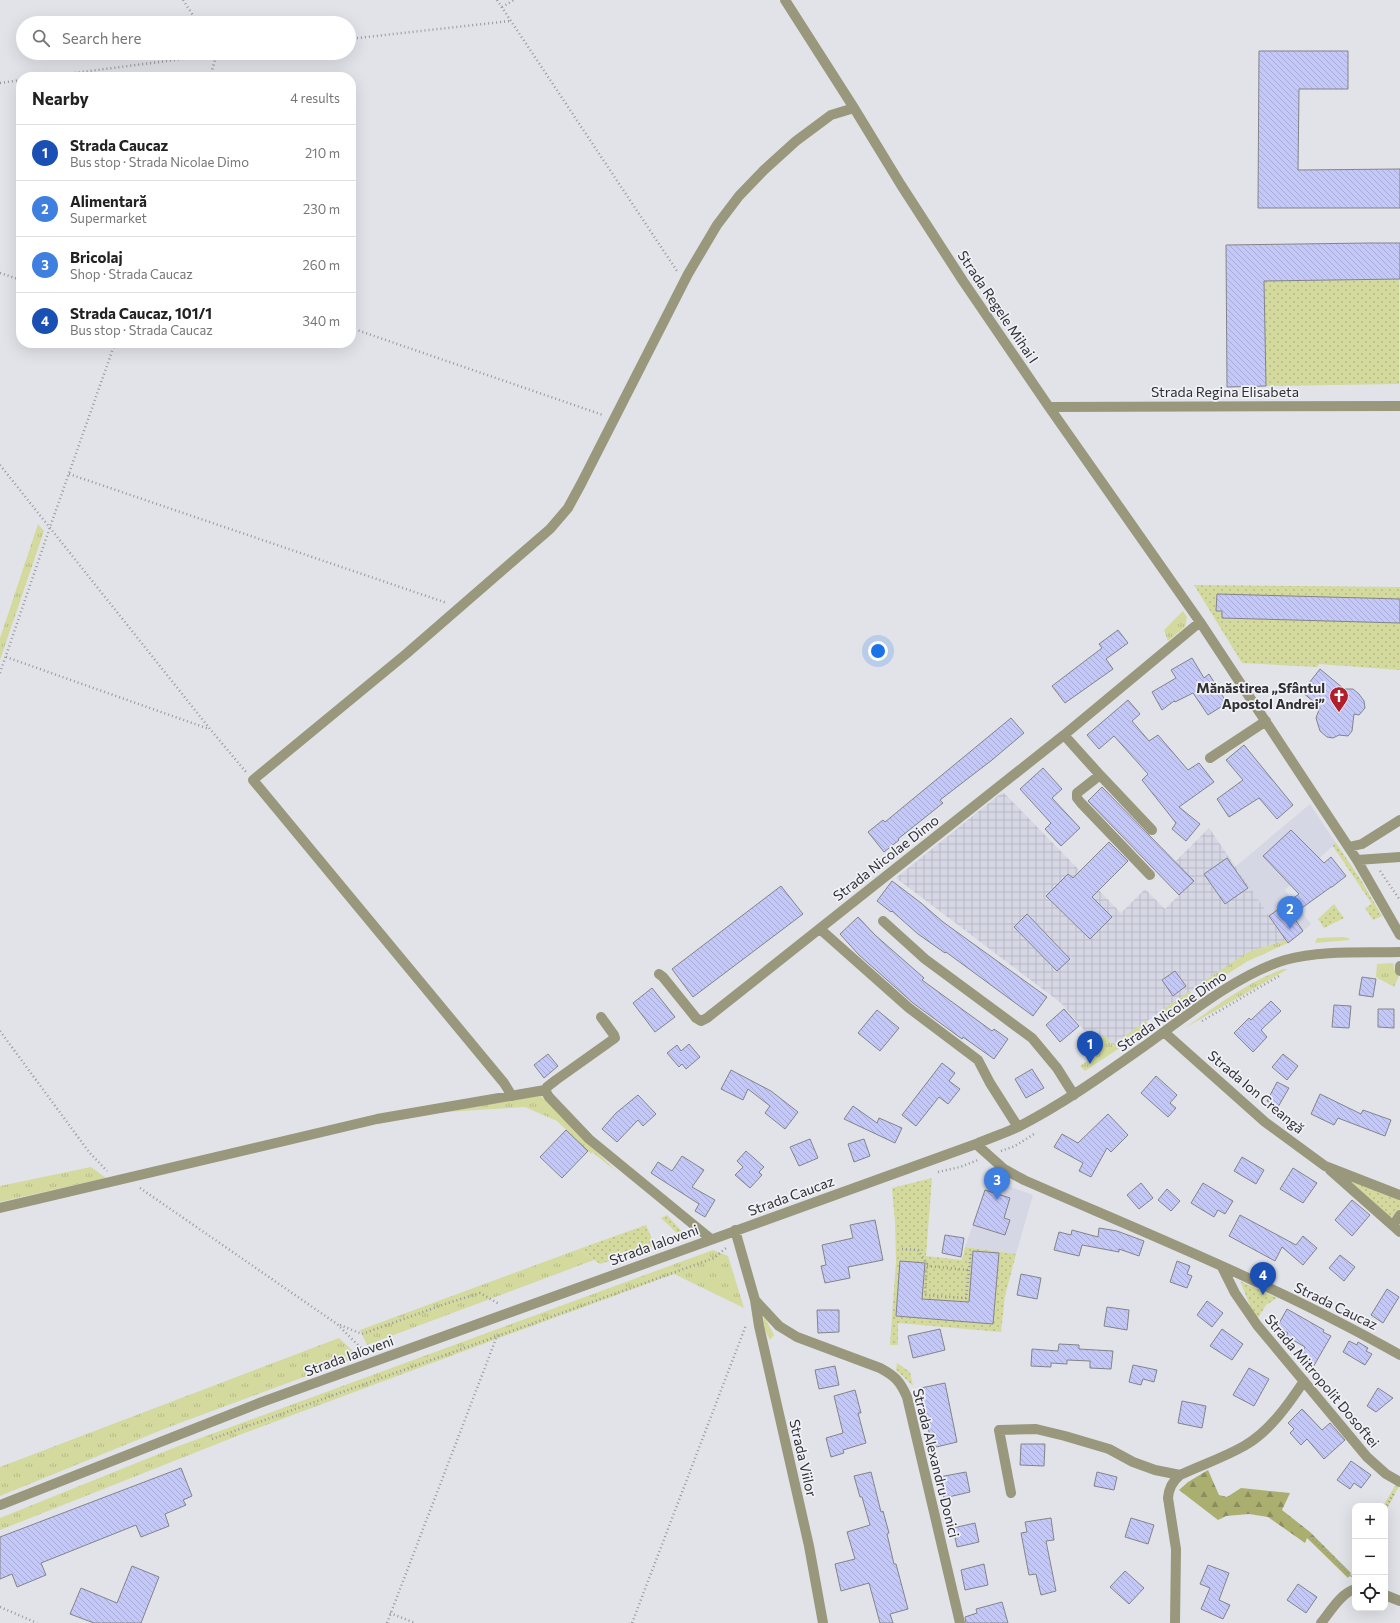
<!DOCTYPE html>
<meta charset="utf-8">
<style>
:root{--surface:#fff;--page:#f6f6f6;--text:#222;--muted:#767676;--line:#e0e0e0;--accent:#ea580c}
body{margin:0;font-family:Commissioner,sans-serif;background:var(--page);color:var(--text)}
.controls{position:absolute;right:12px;bottom:12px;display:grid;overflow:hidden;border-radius:8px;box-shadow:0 4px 16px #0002}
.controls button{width:36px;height:36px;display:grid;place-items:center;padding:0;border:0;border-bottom:1px solid var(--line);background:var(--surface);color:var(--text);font:20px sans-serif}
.you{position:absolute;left:878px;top:651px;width:14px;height:14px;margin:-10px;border:3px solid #fff;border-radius:50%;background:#1a73e8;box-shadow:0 0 0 6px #1a73e833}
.badge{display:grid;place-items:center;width:26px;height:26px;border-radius:50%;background:var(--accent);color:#fff;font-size:13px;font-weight:700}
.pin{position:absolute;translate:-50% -33px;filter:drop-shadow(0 1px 2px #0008)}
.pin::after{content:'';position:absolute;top:21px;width:14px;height:12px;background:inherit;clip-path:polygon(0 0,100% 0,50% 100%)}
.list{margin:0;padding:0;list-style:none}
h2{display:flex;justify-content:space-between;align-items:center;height:52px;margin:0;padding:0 16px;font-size:17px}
h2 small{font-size:13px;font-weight:400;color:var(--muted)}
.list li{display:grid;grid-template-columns:26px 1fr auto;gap:12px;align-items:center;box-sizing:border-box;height:56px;padding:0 16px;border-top:1px solid var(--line)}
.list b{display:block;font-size:15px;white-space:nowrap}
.list p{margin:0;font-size:13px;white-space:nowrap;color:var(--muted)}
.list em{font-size:13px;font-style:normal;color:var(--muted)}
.icon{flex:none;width:22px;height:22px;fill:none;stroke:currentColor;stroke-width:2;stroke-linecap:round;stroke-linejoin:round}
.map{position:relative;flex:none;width:1400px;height:1623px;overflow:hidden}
.search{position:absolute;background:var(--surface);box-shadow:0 4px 16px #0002;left:16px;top:16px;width:340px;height:44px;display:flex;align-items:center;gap:10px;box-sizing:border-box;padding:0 14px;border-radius:22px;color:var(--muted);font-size:15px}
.panel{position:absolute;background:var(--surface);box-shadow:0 4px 16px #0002;left:16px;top:72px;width:340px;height:276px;border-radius:16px}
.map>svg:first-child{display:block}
.built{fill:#d6d7e4}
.industrial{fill:url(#industrial-grid)}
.grass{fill:url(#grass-tufts)}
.forest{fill:url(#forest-firs)}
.garden{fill:url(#garden-dots)}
.building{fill:url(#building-back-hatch);stroke:#838489}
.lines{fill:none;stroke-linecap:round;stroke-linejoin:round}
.path{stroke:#97989c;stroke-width:2.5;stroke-dasharray:1 3;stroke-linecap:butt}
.minor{stroke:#99977c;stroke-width:10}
.labels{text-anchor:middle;stroke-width:3.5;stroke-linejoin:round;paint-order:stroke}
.street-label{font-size:14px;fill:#303032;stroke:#f0f0f7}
.poi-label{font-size:14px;font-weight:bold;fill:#303032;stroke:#f0f0f7;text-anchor:end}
</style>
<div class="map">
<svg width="1400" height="1623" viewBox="0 0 1400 1623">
<defs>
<pattern id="industrial-grid" width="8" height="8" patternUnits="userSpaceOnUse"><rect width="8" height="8" fill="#d6d7e4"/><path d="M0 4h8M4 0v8" fill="none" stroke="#b8b9c4"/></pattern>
<pattern id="grass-tufts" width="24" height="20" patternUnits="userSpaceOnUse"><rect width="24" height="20" fill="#d4d99d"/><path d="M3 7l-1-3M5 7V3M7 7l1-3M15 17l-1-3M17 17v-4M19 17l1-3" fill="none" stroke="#b6bb88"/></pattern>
<pattern id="forest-firs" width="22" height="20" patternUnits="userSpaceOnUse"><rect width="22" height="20" fill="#aaae6f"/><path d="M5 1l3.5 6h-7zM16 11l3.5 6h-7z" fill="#8b8e5c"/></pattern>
<pattern id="garden-dots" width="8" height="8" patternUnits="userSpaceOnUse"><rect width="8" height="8" fill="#d4d99d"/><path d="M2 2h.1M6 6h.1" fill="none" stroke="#b6bb88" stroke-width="1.8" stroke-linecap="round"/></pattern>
<pattern id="building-back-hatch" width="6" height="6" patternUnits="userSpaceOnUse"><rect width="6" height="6" fill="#c4c8f8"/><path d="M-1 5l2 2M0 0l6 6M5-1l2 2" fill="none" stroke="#a9acd5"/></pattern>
</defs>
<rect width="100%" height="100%" fill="#e2e3e9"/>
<!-- built -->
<path class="built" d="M1310,804L1336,843L1285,890L1311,924L1288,943L1235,867Z
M989,1179L1033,1195L1016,1254L965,1247Z"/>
<!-- industrial -->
<path class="industrial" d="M1004,793L1121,913L1145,889L1165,909L1193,881L1175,862L1209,828L1286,940L1248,952L1112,1045L1105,1035L1095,1043L1061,1003L896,878L1000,794Z"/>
<!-- grass -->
<path class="grass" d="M38,524L44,531L0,660V638Z
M1183,611L1187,617L1185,627L1168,641L1164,630Z
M1343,937L1348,938L1350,940L1315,943L1317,938Z
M1286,940L1288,943L1248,961L1207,987L1201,983L1248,952Z
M1393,963L1395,971L1399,976L1394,987L1376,977L1377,964Z
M1283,969H1288L1185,1028C1216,1006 1246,983 1283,969Z
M1190,991L1193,997L1168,1015L1162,1016L1159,1012Z
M1146,1021L1151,1027L1085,1071L1080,1066L1101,1051L1095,1043L1105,1035L1112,1045Z
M540,1095L616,1171L592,1152L591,1154L588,1151L557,1121L525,1107L446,1112Z
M91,1167L106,1178L0,1202V1186Z
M579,1249L594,1260L367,1345L360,1330Z
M713,1250L728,1256L744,1308L674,1274L491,1341L242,1434L0,1530V1518L176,1447Z
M764,1316L774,1335L770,1340L763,1326Z
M339,1338L353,1351L358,1357L169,1427L0,1496V1467Z
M1396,1484L1400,1485L1385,1512V1506H1383Z"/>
<!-- forest -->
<path class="forest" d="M1208,1470L1219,1495L1227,1497L1241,1488L1290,1493L1282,1510L1310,1532L1351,1573L1348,1578L1307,1538L1305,1543L1268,1517L1249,1514L1226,1516L1218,1520L1179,1490L1188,1482Z"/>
<!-- garden -->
<path class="garden" d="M1399,279V384L1266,386L1264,281Z
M1194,585L1400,587V670L1319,664L1317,667L1242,663Z
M1336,843L1361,880L1382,916L1373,920L1365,908L1372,904L1332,845Z
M1334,904L1344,918L1324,928L1318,919Z
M1343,1177L1400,1199V1209L1391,1218Z
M932,1178L926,1256L962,1260L965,1247L1016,1254L1005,1296L1001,1332L898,1323V1345H890L896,1261L895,1222L892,1188Z
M667,1215L687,1237H681L661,1218Z
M646,1225L655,1246L600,1264L579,1249Z
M1240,1281L1277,1298L1266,1305L1258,1318L1253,1313Z
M897,1363L910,1372L913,1386L896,1370Z"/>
<!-- building -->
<path class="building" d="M1259,51H1348V89H1299L1298,170L1400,169V208H1258Z
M1370,243H1400V279L1264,281L1266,386L1227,387L1226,245Z
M1217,594L1400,599V623L1222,618V611H1216Z
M1118,630L1128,643L1106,659L1113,669L1065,703L1052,686L1102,648L1099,644Z
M1192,658L1204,678L1209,674L1227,703L1208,715L1193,693L1175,702L1174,701L1162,710L1152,692L1176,678L1171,670Z
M1320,669L1344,689H1353L1359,694L1364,701L1365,708L1359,715L1354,714L1352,731L1348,736L1339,735L1333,738L1327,737L1320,731L1316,718L1320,707L1302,692Z
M1128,700L1140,714L1132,721L1149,741L1158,735L1188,770L1199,763L1214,782L1179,807L1200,824L1186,841L1172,829L1176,823L1142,780L1148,774L1114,736L1099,749L1087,735Z
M1011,718L1024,733L992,760L940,800L943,803L898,839L899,840L884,852L868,832L883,820L885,822Z
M1244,745L1293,805L1277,819L1259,798L1229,817L1217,799L1243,780L1226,760Z
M1043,768L1062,789L1052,798L1080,828L1061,846L1045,829L1051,823L1020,789Z
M1102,787L1194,881L1179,895L1088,801Z
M1291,830L1324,863L1331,857L1346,876L1332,887H1331L1292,915L1303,931L1288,943L1269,916L1299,894L1263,856Z
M1109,842L1128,861L1092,897L1112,917L1090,939L1046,896L1068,874L1073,878Z
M1227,858L1248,888L1225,904L1204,874Z
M892,881L921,903L943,922L1047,997L1033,1016L946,952L945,953L918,934L892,911L891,912L877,901Z
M781,886L803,914L693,997L672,969Z
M1027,914L1070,959L1057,971L1014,927Z
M858,917L875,935L924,978L922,980L992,1031L994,1029L1008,1039L994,1059L963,1037L962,1039L913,1003L859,955L840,934Z
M1175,971L1186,986L1173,996L1162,980Z
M1362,977L1376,979L1373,997L1359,995Z
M652,988L675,1017L655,1032L633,1003Z
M1271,1001L1281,1011L1261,1030L1267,1037L1253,1052L1234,1033L1249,1018L1251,1020Z
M1334,1005L1351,1006L1349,1028L1332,1027Z
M1064,1009L1079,1026L1060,1042L1046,1025Z
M1378,1009H1394V1028L1378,1027Z
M877,1010L899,1028L880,1051L858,1033Z
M689,1044L700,1057L686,1069L682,1064L679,1067L667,1053L677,1045L681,1051Z
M548,1054L558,1066L544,1078L534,1065Z
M1283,1054L1298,1066L1287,1080L1272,1067Z
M942,1063L955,1073L949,1081L960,1089L948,1104L939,1097L916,1126L902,1115Z
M1032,1069L1044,1088L1026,1098L1015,1079Z
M731,1070L771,1091L798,1112L785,1129L765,1113L770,1106L748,1089L743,1100L721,1089Z
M1156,1076L1177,1095L1170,1103L1176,1108L1168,1117L1141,1093Z
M1277,1082L1289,1088L1278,1107L1267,1101Z
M1320,1094L1361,1114L1363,1110L1391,1120L1385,1136L1338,1118L1334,1125L1311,1114Z
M638,1095L656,1114L643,1126L638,1120L617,1142L602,1129L616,1113Z
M853,1106L877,1123L879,1118L902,1128L895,1143L844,1119Z
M1108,1114L1128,1135L1111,1152L1107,1148L1091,1177L1079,1171L1083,1163L1054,1147L1062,1134L1078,1143Z
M566,1130L588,1151L562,1178L540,1157Z
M810,1139L818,1158L799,1166L790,1147Z
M864,1139L870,1156L854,1162L848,1144Z
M746,1151L764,1167L759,1172L762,1175L750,1188L735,1175L743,1167L737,1161Z
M682,1156L704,1170L692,1187L715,1200L705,1217L695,1211L699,1204L651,1173L658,1162L672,1171Z
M1242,1157L1264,1170L1256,1184L1234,1171Z
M1293,1168L1317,1183L1303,1203L1280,1189Z
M1141,1183L1153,1198L1139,1209L1127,1195Z
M1203,1183L1233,1201L1225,1214L1218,1210L1214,1217L1191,1203Z
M1167,1189L1180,1201L1171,1211L1158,1200Z
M985,1190L1010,1198L1004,1218L1010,1220L1005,1235L973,1225Z
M1352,1200L1370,1215L1352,1236L1335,1220Z
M1240,1215L1296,1245L1303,1236L1317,1248L1303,1265L1282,1247L1275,1261L1229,1236Z
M875,1220L883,1260L848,1267L850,1278L825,1283L821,1266L826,1265L822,1245L853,1238L850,1225Z
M1099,1228L1117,1231L1144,1241L1139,1256L1119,1249V1252L1082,1245L1079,1256L1054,1250L1059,1232L1071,1235L1072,1230L1098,1237Z
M945,1235L964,1238L961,1257L942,1253Z
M973,1251L999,1253L993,1324L896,1316L900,1261L925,1263L922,1299L969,1302Z
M1340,1255L1355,1267L1344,1281L1329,1268Z
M1177,1261L1190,1266L1187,1274L1192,1276L1187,1288L1170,1282Z
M1021,1274L1041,1278L1037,1299L1017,1295Z
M1387,1289L1399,1297L1383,1323L1371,1315Z
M1207,1301L1223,1313L1212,1327L1197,1315Z
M1107,1307L1129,1310L1127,1330L1104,1326Z
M1287,1309L1324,1330L1323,1332L1331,1336L1312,1369L1298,1360L1305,1347L1286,1336L1288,1333L1277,1327Z
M817,1310H839V1332L818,1333Z
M940,1329L945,1350L913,1358L908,1336Z
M1222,1329L1243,1344L1232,1360L1210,1346Z
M1349,1341L1357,1345L1358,1342L1368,1348L1366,1351L1372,1354L1365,1365L1343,1352Z
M1059,1344L1079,1345V1349L1113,1351L1111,1369L1090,1368V1361L1067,1360V1364L1051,1363V1367L1031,1366L1032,1349L1058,1351Z
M1133,1365L1157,1370L1154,1382L1143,1379L1141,1385L1129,1382Z
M835,1366L839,1385L819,1389L815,1370Z
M1249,1368L1269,1379L1254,1406L1233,1395Z
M945,1383L957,1442L932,1448L921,1388Z
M1378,1388L1393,1398L1376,1412L1367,1406Z
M855,1390L861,1413H858L866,1443L843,1450L844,1453L831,1457L826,1438L843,1433L834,1396Z
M1182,1401L1206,1406L1202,1428L1178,1423Z
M1302,1409L1322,1430L1330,1423L1345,1440L1324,1459L1307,1439L1301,1445L1290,1433L1294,1429L1288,1423Z
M1021,1444H1045L1044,1466L1020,1465Z
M1351,1461L1371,1475L1361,1488L1354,1483L1350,1489L1337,1480Z
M181,1468L192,1496L183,1500L186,1505L165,1514L169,1526L141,1537L136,1525L41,1563L46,1575L17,1587L12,1574L0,1579V1537Z
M871,1472L881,1512L883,1511L889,1533L887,1534L894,1564H896L908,1609L890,1614L893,1623H880L869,1583L841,1591L835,1564L855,1559L847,1532L870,1525L862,1497H860L854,1476Z
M966,1472L970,1492L944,1498L939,1477Z
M1097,1472L1117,1477L1114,1490L1094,1486Z
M1051,1518L1054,1540L1046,1541L1056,1591L1041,1595L1036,1574L1029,1575L1021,1533L1027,1532L1025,1522Z
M1131,1518L1154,1525L1148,1544L1125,1537Z
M975,1523L979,1542L957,1547L953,1528Z
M984,1564L988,1585L965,1590L961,1570Z
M1208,1565L1229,1573L1219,1600L1230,1605L1223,1619L1201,1609L1210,1588L1200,1584Z
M132,1566L159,1577L141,1623H94L70,1614L81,1588L117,1603Z
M1125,1571L1144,1588L1129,1604L1110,1587Z
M1298,1584L1317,1597L1306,1613L1287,1600Z
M1002,1602L1008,1623H966L965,1617L977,1613L976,1609Z"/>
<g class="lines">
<!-- path -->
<path class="path" d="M183,0L198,23
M497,0L677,271
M502,7L514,0
M349,39L510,21
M43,77L229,53
M210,77L217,53
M0,83L21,80
M0,273L21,280
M351,328L603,415
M0,465L210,729L246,772
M69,474L447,603
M6,657L209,729
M0,673L50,527L115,343
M1380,871L1400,900
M1202,1021L1279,976
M0,1031L89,1152L107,1171
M1001,1151L1015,1146L1034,1134
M938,1172L960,1167L978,1160
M140,1188L337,1324L366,1353
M902,1249L918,1250L927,1264L925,1295L966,1298L971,1251
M927,1266L969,1270
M340,1325L362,1334L448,1303L480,1293L499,1304
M212,1439L714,1258L726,1248
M1385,1509L1394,1493
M1310,1536L1352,1577
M1352,1577L1355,1568
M0,1607L37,1623
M390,1613L415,1623
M387,1623L497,1336
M632,1623L746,1325"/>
<!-- minor -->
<path class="minor" d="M785,0L854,108L901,185L963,281L1049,407L1200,622L1357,860L1400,935
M1049,407L1400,406
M1064,735L1100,775L1152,830
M1210,758L1266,721
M1100,775L1077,793V798L1081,803L1150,875
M1349,847L1362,844L1400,820
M1357,860L1400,857
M883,921L925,959L1032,1038L1057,1068L1074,1095
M820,929L909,1008L978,1060L990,1083L1018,1127
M1400,966V971
M659,974L663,977L696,1018L701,1021L707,1018L1064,735L1200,622
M601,1017L614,1035L615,1038L556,1080L547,1087L545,1090L549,1097L589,1139L711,1239
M1164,1032L1265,1122L1325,1166L1400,1195
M512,1096L504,1083L253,780L406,654L550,529L568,508L581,484L688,274L717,225L739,196L764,170L796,141L831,115L854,108
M976,1144L1004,1169L1024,1180C1150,1235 1280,1287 1400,1355
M1330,1170L1400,1232
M0,1208L377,1119L545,1090
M1393,1225L1400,1215
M735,1230L755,1300L779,1326L797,1337L880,1368C895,1376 900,1381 907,1397L960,1623
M1222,1267L1235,1293L1257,1325L1367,1457L1386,1474L1400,1482
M755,1300L759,1326L809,1546L823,1623
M1011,1493L999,1430L1036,1429L1065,1436L1109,1449L1133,1462L1155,1470L1180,1475
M0,1505L262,1402L976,1144C990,1138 1005,1133 1018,1127C1063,1104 1105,1074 1146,1045C1186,1016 1238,974 1285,960C1322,950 1363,953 1400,952
M1385,1595L1400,1601
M1175,1623L1176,1549L1168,1498C1169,1488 1172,1482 1180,1475C1201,1465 1223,1458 1244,1446C1269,1432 1288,1405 1304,1381
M1321,1623C1330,1612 1341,1593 1355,1589"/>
</g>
<!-- icons -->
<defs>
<symbol id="church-pin" viewBox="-11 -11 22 30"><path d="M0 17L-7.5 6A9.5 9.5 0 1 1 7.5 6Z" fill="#b11f2c" stroke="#f0f0f7"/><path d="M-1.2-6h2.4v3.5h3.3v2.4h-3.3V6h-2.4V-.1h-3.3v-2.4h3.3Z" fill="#fff"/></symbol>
</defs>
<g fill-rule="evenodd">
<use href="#church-pin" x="1328" y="685" width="22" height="30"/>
</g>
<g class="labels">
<!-- street labels -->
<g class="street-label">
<text transform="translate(998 307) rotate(56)" y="5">Strada Regele Mihai I</text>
<text x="1225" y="397">Strada Regina Elisabeta</text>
<text transform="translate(886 858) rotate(-38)" y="5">Strada Nicolae Dimo</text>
<text transform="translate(1172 1011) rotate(-35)" y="5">Strada Nicolae Dimo</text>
<text transform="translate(1256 1092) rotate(40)" y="5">Strada Ion Creangă</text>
<text transform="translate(791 1196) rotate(-20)" y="5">Strada Caucaz</text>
<text transform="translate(654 1245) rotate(-20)" y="5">Strada Ialoveni</text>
<text transform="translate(1336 1306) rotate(26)" y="5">Strada Caucaz</text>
<text transform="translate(349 1356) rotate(-20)" y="5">Strada Ialoveni</text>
<text transform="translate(1322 1381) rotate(50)" y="5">Strada Mitropolit Dosoftei</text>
<text transform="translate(803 1458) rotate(77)" y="5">Strada Viilor</text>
<text transform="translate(936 1463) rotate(76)" y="5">Strada Alexandru Donici</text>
</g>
<!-- poi labels -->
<g class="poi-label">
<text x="1325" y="693">Mănăstirea „Sfântul<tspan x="1325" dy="16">Apostol Andrei”</tspan></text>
</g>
</g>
</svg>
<div class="controls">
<button>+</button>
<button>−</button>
<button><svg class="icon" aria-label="locate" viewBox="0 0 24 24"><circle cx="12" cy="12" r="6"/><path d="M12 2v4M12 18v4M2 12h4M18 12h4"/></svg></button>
</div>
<div class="you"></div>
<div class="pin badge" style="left:1090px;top:1064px;background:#1a4fb4">1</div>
<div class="pin badge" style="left:1290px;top:929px;background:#3f7fe0">2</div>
<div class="pin badge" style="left:997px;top:1200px;background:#3f7fe0">3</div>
<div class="pin badge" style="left:1263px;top:1295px;background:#1a4fb4">4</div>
<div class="search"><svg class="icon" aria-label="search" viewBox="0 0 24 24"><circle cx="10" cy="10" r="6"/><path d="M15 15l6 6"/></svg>Search here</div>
<section class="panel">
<h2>Nearby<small>4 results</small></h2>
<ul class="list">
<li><span class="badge" style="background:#1a4fb4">1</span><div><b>Strada Caucaz</b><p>Bus stop · Strada Nicolae Dimo</p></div><em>210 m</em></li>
<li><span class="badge" style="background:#3f7fe0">2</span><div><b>Alimentară</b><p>Supermarket</p></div><em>230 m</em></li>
<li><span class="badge" style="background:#3f7fe0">3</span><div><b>Bricolaj</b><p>Shop · Strada Caucaz</p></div><em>260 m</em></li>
<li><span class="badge" style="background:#1a4fb4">4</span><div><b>Strada Caucaz, 101/1</b><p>Bus stop · Strada Caucaz</p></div><em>340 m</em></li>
</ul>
</section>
</div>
